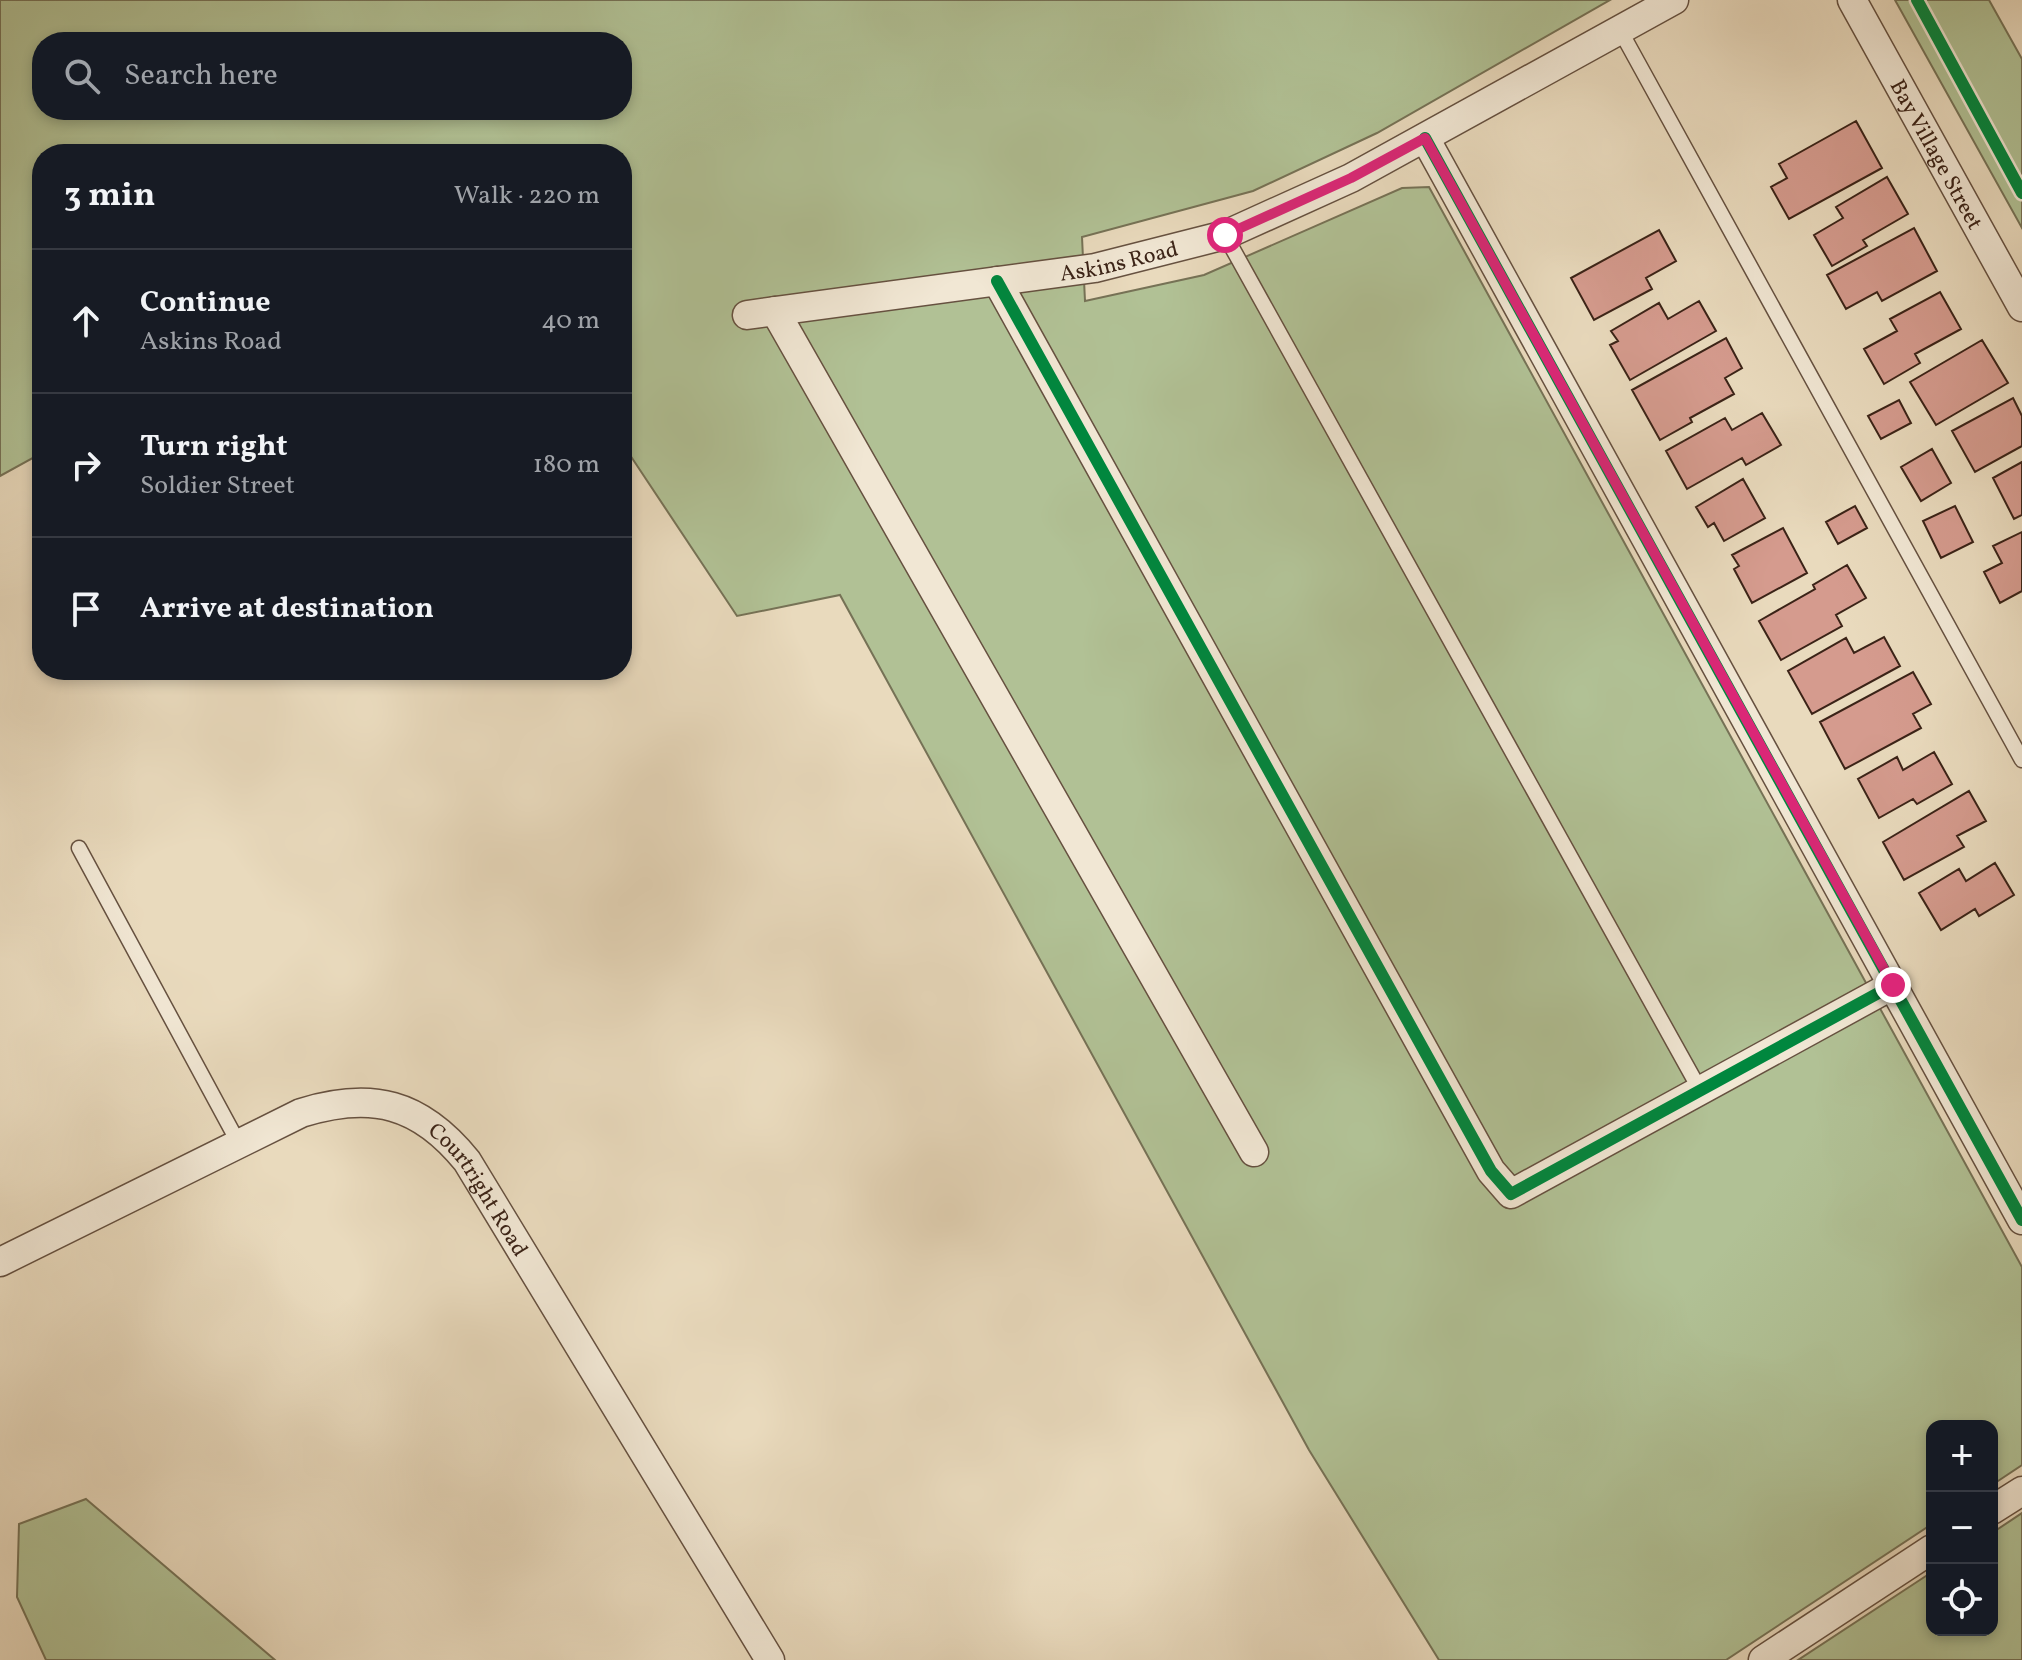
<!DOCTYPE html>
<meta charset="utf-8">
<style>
:root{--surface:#171b24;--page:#242831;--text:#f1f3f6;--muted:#9ea1a6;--line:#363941}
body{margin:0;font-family:Vollkorn,serif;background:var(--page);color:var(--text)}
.controls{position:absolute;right:24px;bottom:24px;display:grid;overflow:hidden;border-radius:16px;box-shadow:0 4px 12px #0003}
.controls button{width:72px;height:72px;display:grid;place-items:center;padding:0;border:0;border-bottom:2px solid var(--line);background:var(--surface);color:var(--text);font:40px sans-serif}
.stop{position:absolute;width:24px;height:24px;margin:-18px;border:6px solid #db2777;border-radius:50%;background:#fff}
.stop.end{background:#db2777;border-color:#fff;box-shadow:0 2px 8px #0008}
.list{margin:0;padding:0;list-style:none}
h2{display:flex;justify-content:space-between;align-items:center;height:104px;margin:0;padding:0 32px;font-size:34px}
h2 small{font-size:26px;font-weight:400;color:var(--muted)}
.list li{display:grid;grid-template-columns:52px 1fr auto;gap:24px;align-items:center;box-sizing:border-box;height:144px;padding:0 32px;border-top:2px solid var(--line)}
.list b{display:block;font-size:30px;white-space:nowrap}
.list p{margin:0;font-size:26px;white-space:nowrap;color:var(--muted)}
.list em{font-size:26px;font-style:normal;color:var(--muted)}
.icon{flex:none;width:44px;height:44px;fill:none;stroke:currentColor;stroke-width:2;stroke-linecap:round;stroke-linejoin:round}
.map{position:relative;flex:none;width:2022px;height:1660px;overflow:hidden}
.search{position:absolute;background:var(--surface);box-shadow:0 4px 12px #0003;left:32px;top:32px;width:600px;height:88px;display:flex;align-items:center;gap:20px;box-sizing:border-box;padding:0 28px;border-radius:32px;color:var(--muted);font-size:30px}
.panel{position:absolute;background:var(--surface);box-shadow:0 4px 12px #0003;left:32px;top:144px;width:600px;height:536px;border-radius:32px}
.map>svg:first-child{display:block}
.green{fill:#b1c195;stroke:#767256;stroke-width:2;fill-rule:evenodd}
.building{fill:#d59b8e;stroke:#3b2317;stroke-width:2}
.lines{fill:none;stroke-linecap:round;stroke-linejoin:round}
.lane-casing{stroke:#665140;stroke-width:17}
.street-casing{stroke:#665140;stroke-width:31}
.lane{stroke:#f1e7d4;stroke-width:14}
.street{stroke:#f1e7d4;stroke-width:28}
.cycleway-casing{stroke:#f1e7d4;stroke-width:17}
.cycleway{stroke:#00873e;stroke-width:12}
.route{stroke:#db2777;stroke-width:10}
.labels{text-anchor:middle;stroke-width:8;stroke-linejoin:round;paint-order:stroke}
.street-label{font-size:22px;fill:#3b2317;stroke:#f1e7d4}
</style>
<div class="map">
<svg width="2022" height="1660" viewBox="0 0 2022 1660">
<rect width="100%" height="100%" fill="#e9dabd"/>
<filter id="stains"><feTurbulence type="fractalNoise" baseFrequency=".0025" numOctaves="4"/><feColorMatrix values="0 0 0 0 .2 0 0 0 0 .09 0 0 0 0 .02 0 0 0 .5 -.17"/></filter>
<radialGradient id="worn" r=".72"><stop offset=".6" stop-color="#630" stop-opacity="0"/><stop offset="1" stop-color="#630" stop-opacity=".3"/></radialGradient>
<!-- green -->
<path class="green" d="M0,0H1610L1377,133L1253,191L1082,237L1085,301L1204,275L1402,188L1429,187L2022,1267V1465L1992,1485V1426H1932V1524L1726,1660H1439L1309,1450L840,595L737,616L622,443V154H42V453L0,476ZM42,42H622V110H42Z
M1895,0H1989L2022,59V228Z
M86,1499L275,1660H46L17,1597L19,1524Z
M2022,1513V1660H1798L1932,1572V1630H1992V1533Z"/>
<!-- building -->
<path class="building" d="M1856,121L1882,168L1789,219L1771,187L1787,178L1779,164Z
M1887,177L1908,214L1863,240L1867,246L1832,266L1814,235L1843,218L1836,207Z
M1914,228L1937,271L1882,301L1877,292L1846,309L1827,275Z
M1659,230L1676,261L1646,278L1652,289L1594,320L1571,278Z
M1940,292L1961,329L1915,354L1920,363L1884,384L1864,349L1897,331L1890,319Z
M1699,301L1716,331L1630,380L1610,345L1618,341L1611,331L1659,303L1668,319Z
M1726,338L1742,368L1725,378L1734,394L1690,418L1692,422L1660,440L1632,390Z
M1982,340L2008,383L1936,425L1910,382Z
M2013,398L2022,416V446L1975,472L1952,431Z
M1899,400L1911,423L1881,439L1868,416Z
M1762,413L1781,445L1746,465L1742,458L1687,489L1666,451L1725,418L1732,430Z
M1932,449L1951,483L1921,501L1901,467Z
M2022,462V515L2014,519L1993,478Z
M1743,479L1765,518L1724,541L1714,523L1708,527L1696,507Z
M1855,506L1867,528L1838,544L1826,522Z
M1955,506L1973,542L1941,558L1923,521Z
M1783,528L1807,573L1752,603L1734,569L1739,566L1732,555Z
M2022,532V591L2000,603L1984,572L2002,563L1993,546Z
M1847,565L1866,598L1836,615L1842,626L1781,660L1759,621L1815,589L1813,585Z
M1884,637L1900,666L1812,714L1788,671L1846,638L1854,653Z
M1913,672L1931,704L1913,714L1921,728L1845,769L1820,722Z
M1934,752L1952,784L1917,804L1913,799L1879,818L1858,779L1897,757L1903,770Z
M1969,791L1986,821L1957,836L1964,847L1904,880L1883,842Z
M1995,863L2014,895L1979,916L1975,909L1941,930L1919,893L1959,869L1966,881Z"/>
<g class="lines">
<defs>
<path id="lane" d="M1620,30L2022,760
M1225,235L1700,1090
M79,848L238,1142"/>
<g id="street">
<path id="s1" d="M1852,0L2022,307"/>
<path d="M1425,138L2022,1220"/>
<path d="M997,281L1491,1171L1511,1194L1893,985"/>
<path d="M775,311L1254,1152"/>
<path id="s2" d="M747,315L1095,268L1225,235L1351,178L1674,0"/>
<path id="s3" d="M0,1262L301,1113C372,1091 420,1103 467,1161L770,1660"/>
<path d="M1992,1510L2022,1491"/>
<path d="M1763,1660L1932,1549"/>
</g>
</defs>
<!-- lane casing -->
<use href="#lane" class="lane-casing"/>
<!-- street casing -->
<use href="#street" class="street-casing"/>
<!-- lane -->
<use href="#lane" class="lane"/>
<!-- street -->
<use href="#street" class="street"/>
<defs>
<path id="cycleway" d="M1917,0L2022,193
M1425,138L2022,1220
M997,281L1491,1171L1511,1194L1893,985"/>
</defs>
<!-- cycleway casing -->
<use href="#cycleway" class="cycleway-casing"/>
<!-- cycleway -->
<use href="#cycleway" class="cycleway"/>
</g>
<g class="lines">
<!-- route -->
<path class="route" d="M1225,235L1351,178L1425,138L1893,985"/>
</g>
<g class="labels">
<!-- street labels -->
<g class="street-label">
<text dy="8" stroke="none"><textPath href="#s1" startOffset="176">Bay Village Street</textPath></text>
<text dy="8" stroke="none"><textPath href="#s2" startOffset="376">Askins Road</textPath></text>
<text dy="8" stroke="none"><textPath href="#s3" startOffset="552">Courtright Road</textPath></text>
</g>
</g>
<rect width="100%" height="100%" filter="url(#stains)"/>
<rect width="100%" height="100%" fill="url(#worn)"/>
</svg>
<div class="controls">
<button>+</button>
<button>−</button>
<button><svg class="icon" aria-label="locate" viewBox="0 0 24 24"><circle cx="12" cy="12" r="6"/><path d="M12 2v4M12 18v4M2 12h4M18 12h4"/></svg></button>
</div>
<div class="stop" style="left:1225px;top:235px"></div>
<div class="stop end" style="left:1893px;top:985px"></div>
<div class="search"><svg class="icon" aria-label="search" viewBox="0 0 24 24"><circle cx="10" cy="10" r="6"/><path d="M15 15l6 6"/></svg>Search here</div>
<section class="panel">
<h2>3 min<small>Walk · 220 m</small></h2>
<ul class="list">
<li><svg class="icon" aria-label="ahead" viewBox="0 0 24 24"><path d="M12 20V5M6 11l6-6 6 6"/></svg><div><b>Continue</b><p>Askins Road</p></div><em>40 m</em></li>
<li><svg class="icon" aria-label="right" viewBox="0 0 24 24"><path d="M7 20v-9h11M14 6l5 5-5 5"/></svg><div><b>Turn right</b><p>Soldier Street</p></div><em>180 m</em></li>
<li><svg class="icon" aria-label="arrive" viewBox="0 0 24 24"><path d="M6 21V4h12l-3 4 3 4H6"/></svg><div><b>Arrive at destination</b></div></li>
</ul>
</section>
</div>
